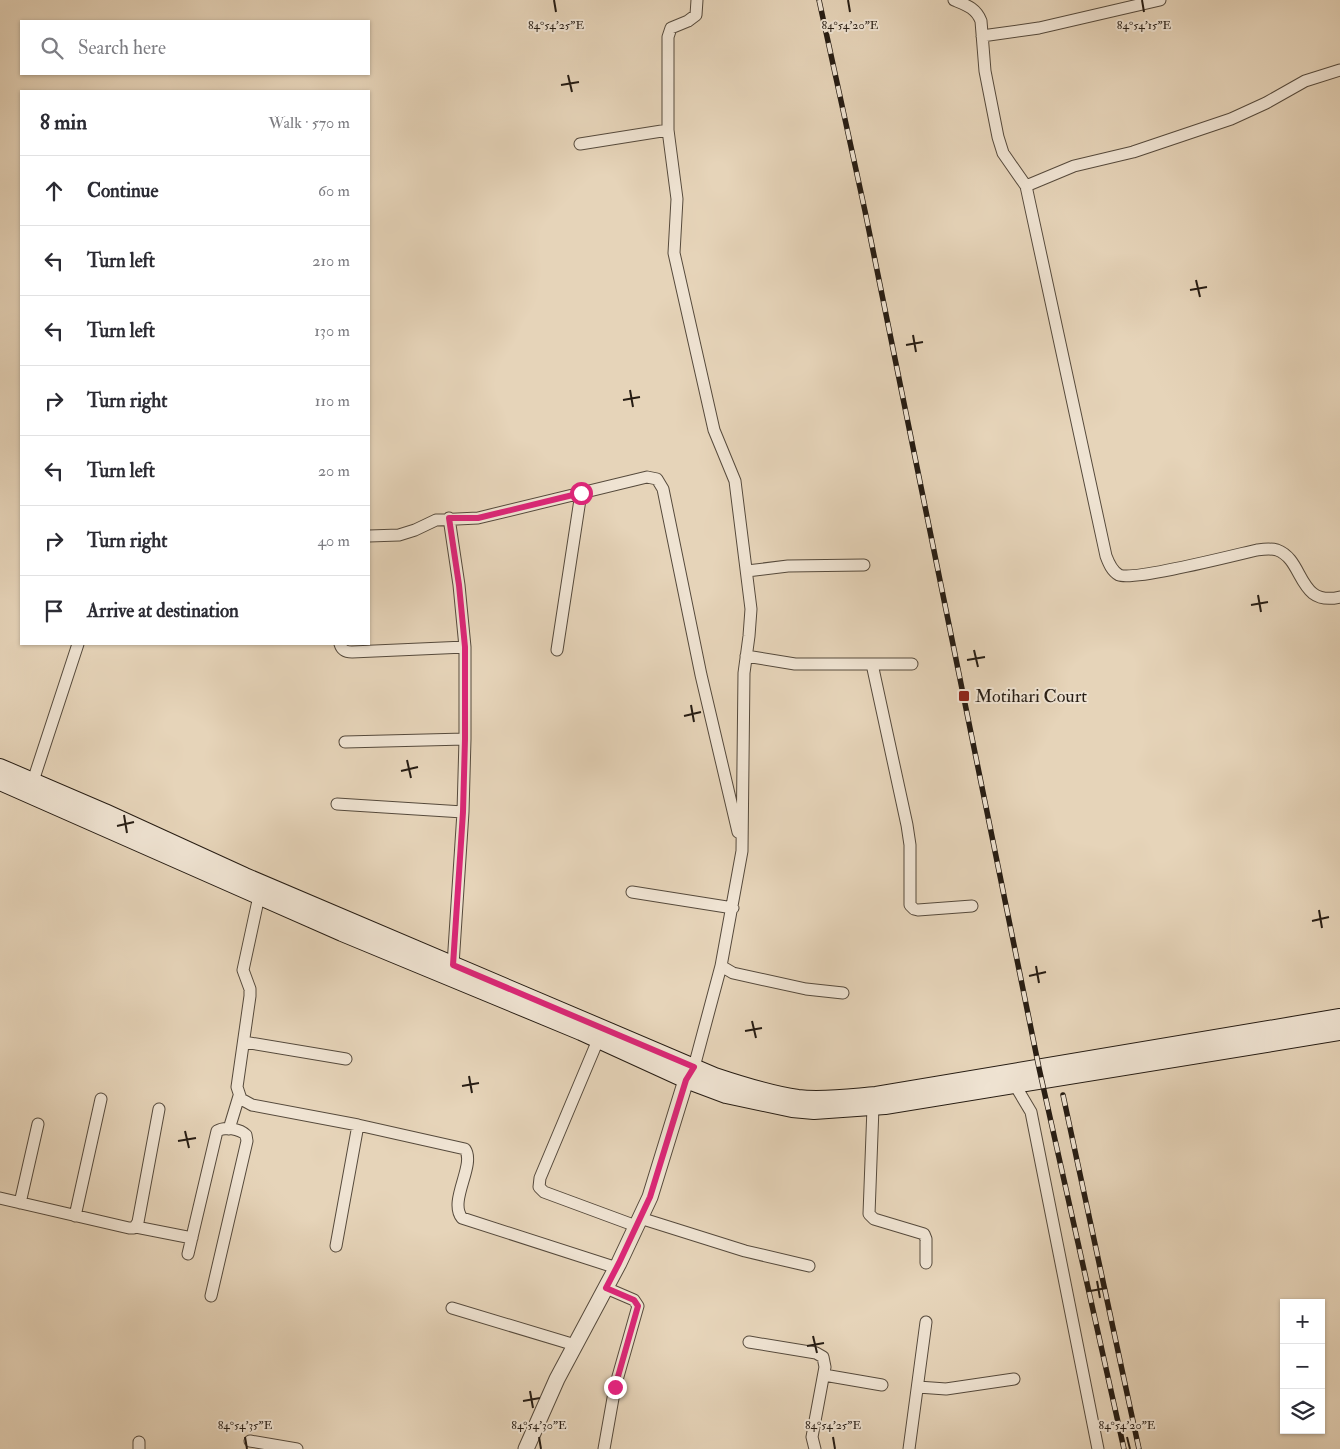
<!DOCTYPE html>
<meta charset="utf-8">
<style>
:root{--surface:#fff;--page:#f2f2f3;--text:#2b2b33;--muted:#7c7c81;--line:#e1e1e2}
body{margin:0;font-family:"IM FELL Double Pica",serif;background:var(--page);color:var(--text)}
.controls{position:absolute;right:15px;bottom:15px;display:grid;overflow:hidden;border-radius:0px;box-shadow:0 1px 4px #0004}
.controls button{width:45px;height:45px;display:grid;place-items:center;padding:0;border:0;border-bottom:1px solid var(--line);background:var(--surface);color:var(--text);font:25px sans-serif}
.stop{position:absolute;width:15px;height:15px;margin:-11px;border:4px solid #db2777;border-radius:50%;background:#fff}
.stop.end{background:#db2777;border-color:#fff;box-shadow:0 1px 5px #0008}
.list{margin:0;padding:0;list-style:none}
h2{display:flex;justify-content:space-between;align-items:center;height:65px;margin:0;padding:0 20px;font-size:21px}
h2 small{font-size:16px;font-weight:400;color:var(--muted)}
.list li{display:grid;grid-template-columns:32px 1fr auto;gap:15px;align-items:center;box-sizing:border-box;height:70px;padding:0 20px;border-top:1px solid var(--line)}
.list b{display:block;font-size:19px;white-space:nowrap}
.list em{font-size:16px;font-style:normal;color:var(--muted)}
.icon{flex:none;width:28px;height:28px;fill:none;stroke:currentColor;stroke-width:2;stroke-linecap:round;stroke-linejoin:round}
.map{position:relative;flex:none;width:1340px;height:1449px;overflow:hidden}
.search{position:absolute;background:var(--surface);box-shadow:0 1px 4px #0004;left:20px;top:20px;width:350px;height:55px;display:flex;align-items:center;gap:12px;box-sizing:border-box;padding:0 18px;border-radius:0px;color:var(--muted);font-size:19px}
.panel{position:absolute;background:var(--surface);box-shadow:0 1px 4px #0004;left:20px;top:90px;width:350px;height:555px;border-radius:0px}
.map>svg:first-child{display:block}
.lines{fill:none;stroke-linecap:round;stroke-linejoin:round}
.minor-casing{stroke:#564a3c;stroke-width:13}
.tertiary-casing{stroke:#564a3c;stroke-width:17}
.secondary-casing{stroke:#261c13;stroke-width:18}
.minor{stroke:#efe3d2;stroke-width:11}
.tertiary{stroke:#efe3d2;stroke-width:15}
.secondary{stroke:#efe3d2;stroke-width:16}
.rail-casing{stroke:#261c13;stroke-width:5.5}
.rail{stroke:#efe3d2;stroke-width:4;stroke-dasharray:11;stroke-linecap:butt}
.route{stroke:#db2777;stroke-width:6}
.ticks{fill:none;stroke:#261c13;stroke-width:2}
.poi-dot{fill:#8f2418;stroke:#efe3d2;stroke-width:2}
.labels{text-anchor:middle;stroke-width:4;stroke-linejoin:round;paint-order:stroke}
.poi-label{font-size:18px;fill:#261c13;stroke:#efe3d2;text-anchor:start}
.ticks-label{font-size:12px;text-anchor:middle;fill:#261c13;stroke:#efe3d2;stroke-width:4;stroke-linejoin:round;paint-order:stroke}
</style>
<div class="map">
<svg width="1340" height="1449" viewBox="0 0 1340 1449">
<rect width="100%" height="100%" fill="#e6d4b9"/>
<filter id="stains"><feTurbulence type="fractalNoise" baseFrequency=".004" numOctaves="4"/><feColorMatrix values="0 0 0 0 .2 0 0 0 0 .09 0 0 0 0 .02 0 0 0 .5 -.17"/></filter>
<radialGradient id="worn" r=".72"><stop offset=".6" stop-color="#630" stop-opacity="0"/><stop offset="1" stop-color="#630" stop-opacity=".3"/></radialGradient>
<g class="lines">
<defs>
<path id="minor" d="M954,0C966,5 976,8 981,21L985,71L998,137L1003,153L1026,186
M982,36L1039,28L1160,0
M1340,70L1305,81L1266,103L1231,119L1133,152L1074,166L1026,186L1106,556C1109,564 1112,571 1119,575C1134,581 1235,555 1257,550C1264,549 1270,548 1277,550C1305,560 1297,607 1340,597
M580,144L668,130
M449,518L459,585L465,647V739L463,812L453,965
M369,536L399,535L415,530L436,520L478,518L647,477L657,479L663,489L701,675L738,832
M747,571L788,566L864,565
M340,644C342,651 346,652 352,652L465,647
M557,650L581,493
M746,656L795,664H912
M872,664L907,825L910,845V905L914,909L918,910L972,906
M345,742L465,739
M33,781L78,644
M337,804L463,812
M632,892L733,908
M259,896L243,970L250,989V996L237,1087L241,1099L252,1105L358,1125L465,1149C476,1165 448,1201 462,1218L617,1268
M721,966L733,973L806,989L843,993
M598,1040L540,1178L539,1187L544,1192L636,1226
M244,1042L346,1059
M691,1072L694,1067L721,966L742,851L744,673L749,636L751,609L735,481L714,430L674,253L677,199L668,130V37L671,28L688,21L696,15L697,0
M1015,1085L1031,1112L1098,1449
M873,1107L869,1214L874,1219L924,1234L926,1239V1263
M229,1129L239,1096
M0,1198L129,1228H134L138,1222L159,1109
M20,1203L38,1124
M75,1216L101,1099
M640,1218L745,1251L809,1266
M136,1227L192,1238
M336,1246L358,1125
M188,1254L217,1131C225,1126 240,1129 246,1135L247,1141L211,1296
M452,1308L575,1345
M749,1342L816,1353L823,1357L825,1367L812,1437L815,1449
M824,1375L882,1385
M918,1387L946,1389L1014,1379
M250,1441L297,1449
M139,1442V1449
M604,1449L615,1387L638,1306L634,1300L606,1288
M909,1449L926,1322"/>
<path id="tertiary" d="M526,1449L557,1379L619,1263L650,1197L686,1080"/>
<path id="secondary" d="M0,767L105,812L245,876L715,1076C742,1085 770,1094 798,1098C824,1101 851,1097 876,1095L1340,1017
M0,782L342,933L581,1032L686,1080L726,1095L792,1109L814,1111L885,1106L1340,1032"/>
</defs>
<!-- minor casing -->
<use href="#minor" class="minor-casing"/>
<!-- tertiary casing -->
<use href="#tertiary" class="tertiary-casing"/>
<!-- secondary casing -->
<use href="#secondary" class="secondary-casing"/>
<!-- minor -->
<use href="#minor" class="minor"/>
<!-- tertiary -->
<use href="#tertiary" class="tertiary"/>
<!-- secondary -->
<use href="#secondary" class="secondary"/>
<defs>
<path id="rail" d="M819,0L865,211L1039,1068L1124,1449
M1063,1095L1139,1449"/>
</defs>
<!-- rail casing -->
<use href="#rail" class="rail-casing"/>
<!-- rail -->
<use href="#rail" class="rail"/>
</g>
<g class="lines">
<!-- route -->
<path class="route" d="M581,493L478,518H449L459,585L465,647V739L463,812L453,965L694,1067L686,1080L650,1197L619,1263L606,1288L634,1300L638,1306L615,1387"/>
</g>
<!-- ticks -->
<path class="ticks" d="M554,0L556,12M848,0L850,12M1142,0L1144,12M568,75L572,92M561,85L579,82M1196,280L1200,297M1190,290L1207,287M913,335L916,352M906,345L923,342M630,390L633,407M623,400L640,397M1258,595L1261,612M1251,605L1268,602M974,650L978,667M967,660L985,657M691,705L694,722M684,716L701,712M407,760L411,778M401,771L418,767M124,815L127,833M117,826L134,822M1319,910L1322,928M1312,921L1329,917M1036,966L1039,983M1029,976L1046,972M752,1021L756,1038M745,1031L762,1028M469,1076L472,1093M462,1086L479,1083M185,1131L189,1148M178,1141L196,1138M1097,1281L1100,1298M1090,1291L1107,1288M813,1336L817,1353M807,1346L824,1343M530,1391L533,1408M523,1401L540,1398M245,1437L247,1449M539,1437L541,1449M833,1437L835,1449M1127,1437L1130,1449"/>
<!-- markers -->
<rect class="poi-dot" x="958" y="690" width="12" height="12" rx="2.5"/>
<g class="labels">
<!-- poi labels -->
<g class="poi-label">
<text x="975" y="702">Motihari Court</text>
</g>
</g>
<g class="ticks-label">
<text x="556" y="29">84°54'25"E</text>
<text x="850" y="29">84°54'20"E</text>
<text x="1144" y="29">84°54'15"E</text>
<text x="245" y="1429">84°54'35"E</text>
<text x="539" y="1429">84°54'30"E</text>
<text x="833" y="1429">84°54'25"E</text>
<text x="1127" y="1429">84°54'20"E</text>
</g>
<rect width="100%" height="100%" filter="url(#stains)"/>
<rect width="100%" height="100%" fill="url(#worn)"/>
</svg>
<div class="controls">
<button>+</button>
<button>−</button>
<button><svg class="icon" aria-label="layers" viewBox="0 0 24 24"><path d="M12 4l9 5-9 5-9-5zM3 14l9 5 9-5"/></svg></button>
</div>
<div class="stop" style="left:581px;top:493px"></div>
<div class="stop end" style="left:615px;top:1387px"></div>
<div class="search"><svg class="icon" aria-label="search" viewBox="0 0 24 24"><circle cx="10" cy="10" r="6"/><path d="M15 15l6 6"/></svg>Search here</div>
<section class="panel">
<h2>8 min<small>Walk · 570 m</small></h2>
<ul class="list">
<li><svg class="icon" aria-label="ahead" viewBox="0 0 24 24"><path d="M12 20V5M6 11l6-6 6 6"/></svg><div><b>Continue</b></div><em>60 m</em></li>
<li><svg class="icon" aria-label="left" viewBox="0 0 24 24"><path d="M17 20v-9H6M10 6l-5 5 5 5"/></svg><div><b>Turn left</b></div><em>210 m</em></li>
<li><svg class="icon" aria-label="left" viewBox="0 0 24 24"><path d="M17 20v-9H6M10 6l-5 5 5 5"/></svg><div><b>Turn left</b></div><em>130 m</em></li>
<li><svg class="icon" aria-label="right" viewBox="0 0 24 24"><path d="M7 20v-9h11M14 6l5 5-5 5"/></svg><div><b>Turn right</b></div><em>110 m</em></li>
<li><svg class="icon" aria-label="left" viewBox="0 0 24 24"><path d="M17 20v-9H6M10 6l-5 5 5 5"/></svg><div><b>Turn left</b></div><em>20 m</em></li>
<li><svg class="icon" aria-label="right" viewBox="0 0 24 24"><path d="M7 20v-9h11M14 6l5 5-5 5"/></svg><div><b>Turn right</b></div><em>40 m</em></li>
<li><svg class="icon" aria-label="arrive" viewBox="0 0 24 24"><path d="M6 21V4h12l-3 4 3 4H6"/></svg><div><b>Arrive at destination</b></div></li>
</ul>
</section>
</div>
